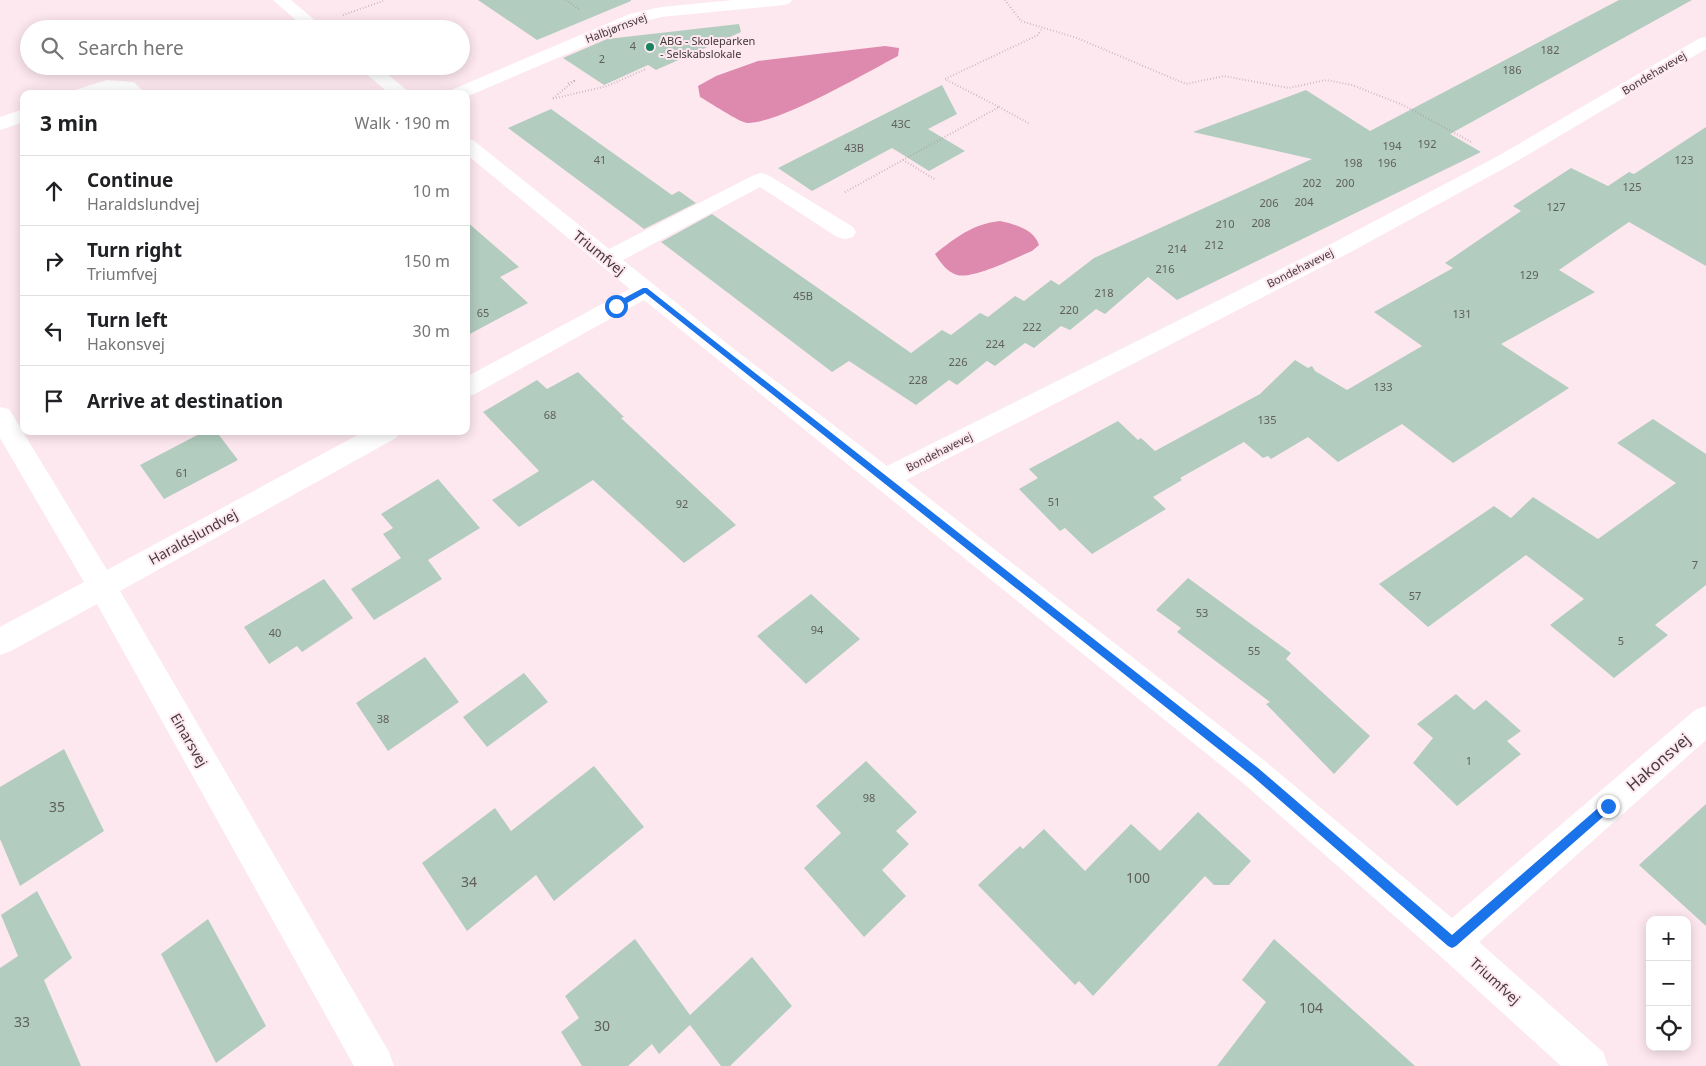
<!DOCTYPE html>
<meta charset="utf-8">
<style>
:root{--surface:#fff;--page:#f2f2f2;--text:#202124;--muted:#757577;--line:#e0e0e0}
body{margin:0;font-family:"Noto Sans",sans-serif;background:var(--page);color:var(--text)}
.controls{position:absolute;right:15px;bottom:15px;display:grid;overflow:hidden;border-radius:10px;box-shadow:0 2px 12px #0003}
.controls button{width:45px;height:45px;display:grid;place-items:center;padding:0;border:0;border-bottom:1px solid var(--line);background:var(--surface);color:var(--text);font:25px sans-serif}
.stop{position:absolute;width:15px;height:15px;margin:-11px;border:4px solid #1a73e8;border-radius:50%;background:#fff}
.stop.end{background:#1a73e8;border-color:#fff;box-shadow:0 1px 5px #0008}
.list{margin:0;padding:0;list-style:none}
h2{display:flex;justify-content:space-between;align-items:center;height:65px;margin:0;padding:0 20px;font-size:21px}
h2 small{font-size:16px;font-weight:400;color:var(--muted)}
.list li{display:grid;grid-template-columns:32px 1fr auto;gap:15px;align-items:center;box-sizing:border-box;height:70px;padding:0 20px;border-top:1px solid var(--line)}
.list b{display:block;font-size:19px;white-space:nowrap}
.list p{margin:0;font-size:16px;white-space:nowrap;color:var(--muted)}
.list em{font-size:16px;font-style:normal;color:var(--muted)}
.icon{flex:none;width:28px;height:28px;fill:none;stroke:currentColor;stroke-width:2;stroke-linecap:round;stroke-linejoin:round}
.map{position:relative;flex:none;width:1706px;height:1066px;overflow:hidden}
.search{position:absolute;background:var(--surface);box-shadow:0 2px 12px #0003;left:20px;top:20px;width:450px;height:55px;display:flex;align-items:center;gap:12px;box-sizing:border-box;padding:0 18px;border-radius:28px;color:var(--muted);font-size:19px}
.panel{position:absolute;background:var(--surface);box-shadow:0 2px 12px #0003;left:20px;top:90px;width:450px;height:345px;border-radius:10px}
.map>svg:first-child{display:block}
.water{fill:#de8aae}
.building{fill:#b2ccbf}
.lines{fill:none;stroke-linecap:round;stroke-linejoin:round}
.path{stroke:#a7969c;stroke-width:2;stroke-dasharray:0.5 2.5;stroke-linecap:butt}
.minor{fill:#fff;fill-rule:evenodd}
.route{fill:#1a73e8}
.poi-dot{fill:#17835f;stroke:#fee8f0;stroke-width:2}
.labels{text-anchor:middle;stroke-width:4;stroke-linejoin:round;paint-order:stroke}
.far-street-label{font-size:11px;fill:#44393d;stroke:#fee8f0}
.far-poi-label{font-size:11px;fill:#44393d;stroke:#fee8f0;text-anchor:start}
.number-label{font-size:11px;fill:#605e5e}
.street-label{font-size:14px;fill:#44393d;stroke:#fee8f0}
.near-number-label{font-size:14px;fill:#605e5e}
.near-street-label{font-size:16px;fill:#44393d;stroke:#fee8f0}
</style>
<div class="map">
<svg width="1706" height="1066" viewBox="0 0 1706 1066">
<rect width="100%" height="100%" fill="#fee8f0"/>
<!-- water -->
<path class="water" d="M885,46L899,48L898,56C866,73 778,124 747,123C739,122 709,102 700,97L698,86L716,76L758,61Z
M1000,221C1014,224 1034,229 1039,245L1032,251C1015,258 974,279 957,275C947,272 940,262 935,254C956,237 973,224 1000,221Z"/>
<!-- building -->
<path class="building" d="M478,0H631V1L537,40Z
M1619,0H1692L1450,134L1481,152L1177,300L1148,277L1105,314L1096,309L1070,330L1061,326L1034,348L1025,343L995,366L987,361L957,385L949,380L916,405L849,361L832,372L661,242L712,214L911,353L942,330L951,335L980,313L988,317L1015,296L1024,301L1051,280L1059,285L1094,258L1312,159L1193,132L1306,90L1370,131Z
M739,24L741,32L656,70L648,65L604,85L563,58L607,39Z
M942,85L957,114L928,129L965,151L929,171L892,148L812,191L778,168Z
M551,109L672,195L679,191L696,203L644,229L508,128Z
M1706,127V266L1629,222L1559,270L1595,292L1501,344L1569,388L1453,463L1402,424L1338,462L1308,437L1271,459L1268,456L1263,458L1244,442L1180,478L1182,480L1153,497L1166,509L1092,554L1065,528L1060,531L1019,489L1038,478L1029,469L1118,421L1138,440L1141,438L1155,451L1260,394L1295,360L1308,368L1312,366L1315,371L1347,390L1422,346L1374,312L1453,268L1445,263L1521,211L1513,206L1571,168L1608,186L1629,172L1634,174Z
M466,221L519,267L500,277L528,303L466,336Z
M578,372L624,417L621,418L736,525L684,563L593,480L519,527L492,500L539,471L483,412L537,380L547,389Z
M1653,419L1706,454V585L1655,625L1668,635L1614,678L1550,625L1584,599L1526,555L1428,627L1379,584L1494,506L1511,518L1533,497L1598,539L1676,483L1617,443Z
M205,431H216L238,460L164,499L140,465Z
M438,479L480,528L428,560L442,579L374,620L351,589L401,558L383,534L393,528L381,514Z
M1188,578L1291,653L1286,659L1370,736L1334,774L1266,704L1270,702L1177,632L1181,628L1156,610Z
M324,579L353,618L302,652L297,646L269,664L244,627Z
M811,594L860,639L806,684L757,636Z
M425,657L459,702L388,751L356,703Z
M524,673L548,702L487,747L463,717Z
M1456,694L1474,710L1486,700L1521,731L1507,741L1521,754L1457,806L1413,763L1433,738L1417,724Z
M64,749L104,831L20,886L0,839V787Z
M866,761L917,812L896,831L909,844L882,870L906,896L864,937L804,868L841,833L816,806Z
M594,766L644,827L554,901L536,875L467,931L422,863L495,808L511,831Z
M1706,804V926L1639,865Z
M1198,812L1251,861L1229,885H1214L1205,876L1093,996L1079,981L1075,985L978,885L1020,846L1023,849L1044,829L1085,871L1131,824L1160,851Z
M37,891L72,958L44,980L81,1066H0V968L18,956L1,915Z
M208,919L266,1026L216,1063L161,954Z
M635,939L690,1015L752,957L792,1006L730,1066H721L690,1025L659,1054L652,1044L628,1066H582L561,1032L579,1018L565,996Z
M1274,939L1415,1066H1217L1266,1002L1242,980Z"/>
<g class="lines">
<!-- path -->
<path class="path" d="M566,0L579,9
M1005,0L1021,21L1077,38L1186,84L1224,76L1289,88L1326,80L1352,85L1403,105L1471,142
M343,15L383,1
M251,29L262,24
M568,83L574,81L552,99L607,86L646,69
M999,107L1030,124
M903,160L936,180
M845,192L999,107L945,79L1038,35L1042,28"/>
<!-- minor -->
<path class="minor" d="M273,0H291L325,29H306Z
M733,0H792L790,3L784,5L661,17L642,22L466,97V94H449L451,90L630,14L661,7Z
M1706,37V49L1512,164L1347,254L906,480L1265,761L1452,918L1695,710L1706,706V740L1479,942L1603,1052L1608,1066H1561L1439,955L1243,783L644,300L475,394L466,397V377L630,289L466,154V138L473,140L609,249L754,175L761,173L768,175L853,227L856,232L853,237L845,239L837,237L760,187L623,260L734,349L887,466L1331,244L1498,156L1700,38Z
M357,66H378L411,94H390Z
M107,80L134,82L146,94H126C117,87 107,93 98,94C90,95 81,94 73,94L75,90Z
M24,109V122L0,130V117Z
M0,407L9,409L107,570L365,431H400L396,438L120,591L389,1052L394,1066H354L97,604L11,651L0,655V627L84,582L0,438Z"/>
</g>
<!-- route -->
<path class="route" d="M643,288H647L1258,768L1452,935L1605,802H1612V809L1456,946L1452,948L1448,946L1251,775L645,293L618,308H613V304Z"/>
<!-- markers -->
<circle class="poi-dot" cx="650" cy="47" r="5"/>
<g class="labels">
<!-- far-street labels -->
<g class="far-street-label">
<text transform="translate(616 28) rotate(-21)" y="4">Halbjørnsvej</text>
<text transform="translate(1654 73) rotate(-31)" y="4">Bondehavevej</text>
<text transform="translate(1300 268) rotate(-27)" y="4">Bondehavevej</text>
<text transform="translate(939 452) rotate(-27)" y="4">Bondehavevej</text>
</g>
<!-- far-poi labels -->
<g class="far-poi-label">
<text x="660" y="45">ABG - Skoleparken<tspan x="660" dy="13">- Selskabslokale</tspan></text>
</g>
<!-- number labels -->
<g class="number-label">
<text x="633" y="50">4</text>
<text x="1550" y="54">182</text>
<text x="602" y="63">2</text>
<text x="1512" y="74">186</text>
<text x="901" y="128">43C</text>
<text x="1427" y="148">192</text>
<text x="1392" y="150">194</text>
<text x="854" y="152">43B</text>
<text x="600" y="164">41</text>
<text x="1684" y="164">123</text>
<text x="1353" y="167">198</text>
<text x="1387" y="167">196</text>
<text x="1312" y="187">202</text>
<text x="1345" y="187">200</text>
<text x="1632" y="191">125</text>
<text x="1304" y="206">204</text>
<text x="1269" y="207">206</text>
<text x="1556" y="211">127</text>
<text x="1261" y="227">208</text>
<text x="1225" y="228">210</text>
<text x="1214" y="249">212</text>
<text x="1177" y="253">214</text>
<text x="1165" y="273">216</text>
<text x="1529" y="279">129</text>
<text x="1104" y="297">218</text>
<text x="803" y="300">45B</text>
<text x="1069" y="314">220</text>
<text x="483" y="317">65</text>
<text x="1462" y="318">131</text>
<text x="1032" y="331">222</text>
<text x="995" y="348">224</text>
<text x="958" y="366">226</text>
<text x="918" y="384">228</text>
<text x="1383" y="391">133</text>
<text x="550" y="419">68</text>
<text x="1267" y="424">135</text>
<text x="182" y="477">61</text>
<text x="1054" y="506">51</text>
<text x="682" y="508">92</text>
<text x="1695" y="569">7</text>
<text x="1415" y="600">57</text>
<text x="1202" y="617">53</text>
<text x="817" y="634">94</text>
<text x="275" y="637">40</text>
<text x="1621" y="645">5</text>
<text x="1254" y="655">55</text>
<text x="383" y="723">38</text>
<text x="1469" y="765">1</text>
<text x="869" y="802">98</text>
</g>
<!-- street labels -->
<g class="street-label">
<text transform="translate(599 253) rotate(39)" y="5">Triumfvej</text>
<text transform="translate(193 537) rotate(-29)" y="5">Haraldslundvej</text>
<text transform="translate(189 740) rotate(60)" y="5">Einarsvej</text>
<text transform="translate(1495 981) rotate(42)" y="5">Triumfvej</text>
</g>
<!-- near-number labels -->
<g class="near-number-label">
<text x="57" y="812">35</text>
<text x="1138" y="883">100</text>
<text x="469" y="887">34</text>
<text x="1311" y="1013">104</text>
<text x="22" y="1027">33</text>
<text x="602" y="1031">30</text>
</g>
<!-- near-street labels -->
<g class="near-street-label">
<text transform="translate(1658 762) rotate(-41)" y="6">Hakonsvej</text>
</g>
</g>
</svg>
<div class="controls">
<button>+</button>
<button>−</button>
<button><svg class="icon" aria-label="locate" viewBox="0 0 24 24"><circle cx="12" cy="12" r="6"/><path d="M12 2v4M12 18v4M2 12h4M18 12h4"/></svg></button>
</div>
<div class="stop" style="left:616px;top:306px"></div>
<div class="stop end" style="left:1608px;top:806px"></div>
<div class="search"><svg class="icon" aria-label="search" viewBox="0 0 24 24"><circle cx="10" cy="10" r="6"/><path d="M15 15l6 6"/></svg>Search here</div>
<section class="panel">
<h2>3 min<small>Walk · 190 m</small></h2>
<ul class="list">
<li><svg class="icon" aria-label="ahead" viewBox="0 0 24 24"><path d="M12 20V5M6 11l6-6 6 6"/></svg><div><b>Continue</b><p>Haraldslundvej</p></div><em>10 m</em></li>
<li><svg class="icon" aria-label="right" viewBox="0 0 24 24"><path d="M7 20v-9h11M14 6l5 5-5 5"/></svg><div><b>Turn right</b><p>Triumfvej</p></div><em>150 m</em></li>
<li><svg class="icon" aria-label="left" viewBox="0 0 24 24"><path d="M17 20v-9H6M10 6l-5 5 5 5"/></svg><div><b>Turn left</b><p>Hakonsvej</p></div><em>30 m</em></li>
<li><svg class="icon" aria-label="arrive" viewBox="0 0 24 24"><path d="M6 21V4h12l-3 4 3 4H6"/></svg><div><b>Arrive at destination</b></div></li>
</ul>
</section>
</div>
